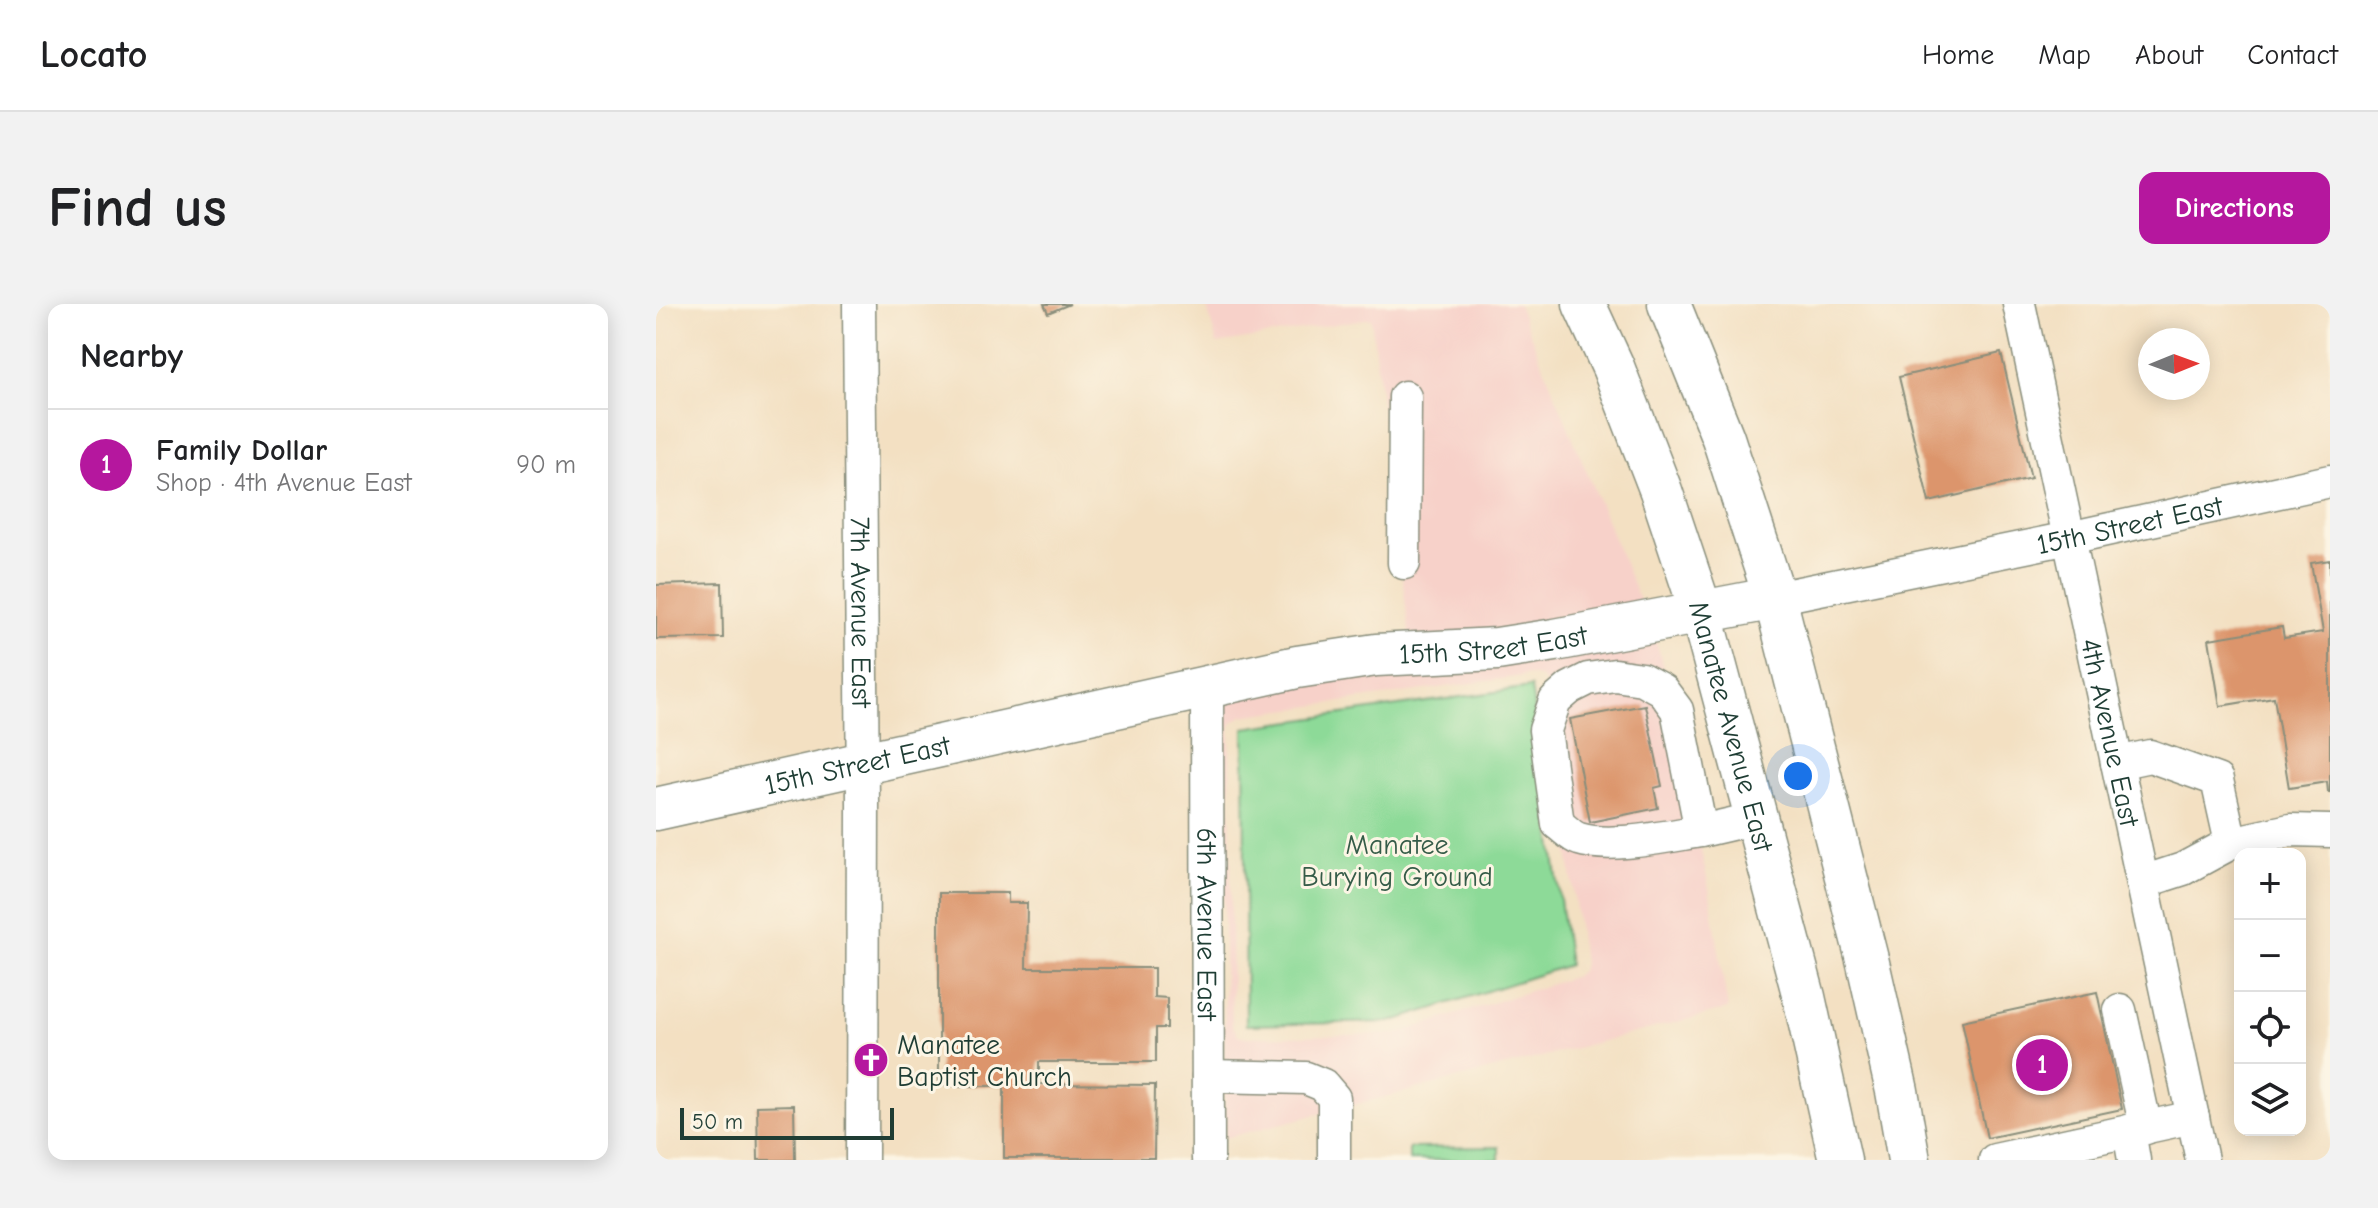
<!DOCTYPE html>
<meta charset="utf-8">
<style>
:root{--surface:#fff;--page:#f2f2f2;--text:#202124;--muted:#757577;--line:#e0e0e0;--accent:#b5179e}
body{margin:0;font-family:"Comic Neue",sans-serif;background:var(--page);color:var(--text)}
.controls{position:absolute;right:24px;bottom:24px;display:grid;overflow:hidden;border-radius:16px;box-shadow:0 4px 20px #0003}
.controls button{width:72px;height:72px;display:grid;place-items:center;padding:0;border:0;border-bottom:2px solid var(--line);background:var(--surface);color:var(--text);font:40px sans-serif}
.compass{position:absolute;left:1482px;top:24px;width:72px;height:72px;border-radius:50%;background:var(--surface);box-shadow:0 4px 20px #0003;rotate:89deg}
.scale{position:absolute;left:24px;bottom:20px;width:214px;box-sizing:border-box;padding-left:8px;border:4px solid #1f3d34;border-top:0;font-size:22px;line-height:28px;white-space:nowrap;color:#1f3d34;-webkit-text-stroke:6px #fcf5e5;paint-order:stroke}
.you{position:absolute;left:1142px;top:472px;width:28px;height:28px;margin:-20px;border:6px solid #fff;border-radius:50%;background:#1a73e8;box-shadow:0 0 0 12px #1a73e833}
.badge{display:grid;place-items:center;width:52px;height:52px;border-radius:50%;background:var(--accent);color:#fff;font-size:26px;font-weight:700}
.pin{position:absolute;translate:-50% -50%;border:4px solid #fff;box-shadow:0 2px 8px #0006}
.list{margin:0;padding:0;list-style:none}
h2{display:flex;justify-content:space-between;align-items:center;height:104px;margin:0;padding:0 32px;font-size:34px}
h2 small{font-size:26px;font-weight:400;color:var(--muted)}
.list li{display:grid;grid-template-columns:52px 1fr auto;gap:24px;align-items:center;box-sizing:border-box;height:112px;padding:0 32px;border-top:2px solid var(--line)}
.list b{display:block;font-size:30px;white-space:nowrap}
.list p{margin:0;font-size:26px;white-space:nowrap;color:var(--muted)}
.list em{font-size:26px;font-style:normal;color:var(--muted)}
.icon{flex:none;width:44px;height:44px;fill:none;stroke:currentColor;stroke-width:2;stroke-linecap:round;stroke-linejoin:round}
.map{position:relative;flex:none;width:1674px;height:856px;overflow:hidden;border-radius:16px}
header{display:flex;align-items:center;gap:48px;box-sizing:border-box;height:112px;padding:0 40px;background:var(--surface);border-bottom:2px solid var(--line)}
header strong{font-size:38px}
nav{display:flex;gap:44px;margin-inline-start:auto;font-size:28px}
.intro{display:flex;align-items:center;justify-content:space-between;box-sizing:border-box;height:192px;padding:0 48px}
h1{margin:0;font-size:56px}
.button{padding:20px 36px;border-radius:16px;background:var(--accent);color:#fff;font-size:28px;font-weight:700}
main{display:flex;gap:48px;padding:0 48px}
aside{flex:1;background:var(--surface);border-radius:16px;box-shadow:0 4px 20px #0003}
.map>svg:first-child{display:block}
.built{fill:#f7d1c9;fill-rule:evenodd}
.green{fill:#8dda98;stroke:#568c66;stroke-width:2}
.building{fill:#dc956c}
.lines{fill:none;stroke-linecap:round;stroke-linejoin:round}
.minor-casing{stroke:#898e7b;stroke-width:35}
.major-casing{stroke:#898e7b;stroke-width:45}
.minor{stroke:#fff;stroke-width:32}
.major{stroke:#fff;stroke-width:42}
.labels{text-anchor:middle;stroke-width:6;stroke-linejoin:round;paint-order:stroke}
.street-label{font-size:28px;fill:#1f3d34;stroke:#fcf5e5}
.park-label{font-size:28px;fill:#355c48;stroke:#fcf5e5}
.poi-label{font-size:28px;fill:#1f3d34;stroke:#fcf5e5;text-anchor:start}
</style>
<header>
<strong>Locato</strong>
<nav><a>Home</a><a>Map</a><a>About</a><a>Contact</a></nav>
</header>
<div class="intro"><h1>Find us</h1><a class="button">Directions</a></div>
<main>
<aside>
<h2>Nearby<small></small></h2>
<ul class="list">
<li><span class="badge">1</span><div><b>Family Dollar</b><p>Shop · 4th Avenue East</p></div><em>90 m</em></li>
</ul>
</aside>
<div class="map">
<svg width="1674" height="856" viewBox="0 0 1674 856">
<rect width="100%" height="100%" fill="#fcf5e5"/>
<filter id="ink" filterUnits="userSpaceOnUse"><feTurbulence type="fractalNoise" baseFrequency=".0125" numOctaves="2"/><feDisplacementMap in="SourceGraphic" scale="16" xChannelSelector="R" yChannelSelector="G"/><feConvolveMatrix kernelMatrix="1 2 1 2 8 2 1 2 1" color-interpolation-filters="sRGB"/></filter>
<filter id="wash" filterUnits="userSpaceOnUse"><feTurbulence type="fractalNoise" baseFrequency=".006" numOctaves="4" result="noise"/><feDisplacementMap in="SourceGraphic" scale="32" xChannelSelector="R" yChannelSelector="G"/><feGaussianBlur stdDeviation="1.8" result="paint"/><feColorMatrix in="noise" values="0 0 0 0 0 0 0 0 0 0 0 0 0 0 0 0 0 1.4 0 .05"/><feComposite in="paint" operator="in"/></filter>
<g filter="url(#wash)">
<rect width="100%" height="100%" fill="#f3e0c2"/>
<!-- built -->
<path class="built" d="M550,0H862L986,303L896,321L754,336L715,14L561,40Z
M997,331L1004,350L1053,584L1072,705L569,834L567,396L645,378ZM873,371L886,374L890,381L927,659L925,667L917,673L739,730L590,733L582,731L576,721L574,424L577,418L586,412Z"/>
<!-- green -->
<path class="green" d="M875,383L913,661L734,718L590,721L588,424Z
M843,843V856H753V844Z"/>
<g id="blocks">
<!-- building -->
<path class="building" d="M388,0H414L392,9Z
M1345,49L1375,174L1273,198L1243,73Z
M1674,256V488H1672L1671,478L1633,484L1618,393L1564,402L1553,335L1626,323L1628,334L1667,328L1655,259Z
M66,279L67,334L0,335V281Z
M989,401L1006,482L998,484L1002,504L934,518L914,415Z
M283,589H352V599H371L370,664H498V693L511,694V724H500V758H383V780L499,781L498,854H348V782H283Z
M1441,688L1466,805L1331,834L1306,717Z
M138,801L139,856H102L101,802Z"/>
</g>
</g>
<g filter="url(#ink)">
<use href="#blocks" fill-opacity="0" stroke="#898e7b" stroke-width="2"/>
<g class="lines">
<defs>
<g id="minor">
<path id="s1" d="M203,0L207,499L206,856"/>
<path id="s2" d="M1363,0L1546,856"/>
<path d="M748,259L749,93"/>
<path id="s3" d="M1119,294L1413,234L1674,177"/>
<path id="s4" d="M551,384L552,856"/>
<path d="M1461,459L1494,452L1561,476L1575,539L1527,565L1487,578"/>
<path d="M1045,527C1012,532 955,545 923,535C916,533 909,525 902,520L889,426L899,397L914,384L932,375L959,371L986,375L1006,386L1021,406L1045,527L1101,514"/>
<path d="M1575,539L1634,526L1674,527"/>
<path d="M1464,706L1490,824"/>
<path d="M552,772L650,774L667,781L678,794V856"/>
<path d="M1339,856L1473,827"/>
<path d="M1478,856L1473,827L1537,813"/>
</g>
<g id="major">
<path id="s5" d="M928,0L957,63L1005,187L1045,307L1148,693L1184,856"/>
<path d="M1013,0L1067,134L1119,294L1212,659L1241,787L1253,856"/>
<path id="s6" d="M0,505L641,363L720,351L841,345L899,336L1119,294"/>
</g>
</defs>
<!-- minor casing -->
<use href="#minor" class="minor-casing"/>
<!-- major casing -->
<use href="#major" class="major-casing"/>
<!-- minor -->
<use href="#minor" class="minor"/>
<!-- major -->
<use href="#major" class="major"/>
</g>
</g>
<!-- icons -->
<defs>
<symbol id="church-disc" viewBox="-11 -11 22 22"><circle r="9.5" fill="#b5179e" stroke="#fcf5e5"/><path d="M-1.2-6h2.4v3.5h3.3v2.4h-3.3V6h-2.4V-.1h-3.3v-2.4h3.3Z" fill="#fff"/></symbol>
</defs>
<g fill-rule="evenodd">
<use href="#church-disc" x="195" y="736" width="40" height="40"/>
</g>
<g class="labels">
<!-- street labels -->
<g class="street-label">
<text dy="10" stroke="none"><textPath href="#s3" startOffset="362">15th Street East</textPath></text>
<text dy="10" stroke="none"><textPath href="#s1" startOffset="308">7th Avenue East</textPath></text>
<text dy="10" stroke="none"><textPath href="#s6" startOffset="854">15th Street East</textPath></text>
<text dy="10" stroke="none"><textPath href="#s5" startOffset="448">Manatee Avenue East</textPath></text>
<text dy="10" stroke="none"><textPath href="#s2" startOffset="438">4th Avenue East</textPath></text>
<text dy="10" stroke="none"><textPath href="#s6" startOffset="206">15th Street East</textPath></text>
<text dy="10" stroke="none"><textPath href="#s4" startOffset="236">6th Avenue East</textPath></text>
</g>
<!-- park labels -->
<g class="park-label">
<text x="741" y="550">Manatee<tspan x="741" dy="32">Burying Ground</tspan></text>
</g>
<!-- poi labels -->
<g class="poi-label">
<text x="241" y="750">Manatee<tspan x="241" dy="32">Baptist Church</tspan></text>
</g>
</g>
</svg>
<div class="controls">
<button>+</button>
<button>−</button>
<button><svg class="icon" aria-label="locate" viewBox="0 0 24 24"><circle cx="12" cy="12" r="6"/><path d="M12 2v4M12 18v4M2 12h4M18 12h4"/></svg></button>
<button><svg class="icon" aria-label="layers" viewBox="0 0 24 24"><path d="M12 4l9 5-9 5-9-5zM3 14l9 5 9-5"/></svg></button>
</div>
<svg class="compass" viewBox="-18 -18 36 36"><path d="M0-13l5 13h-10z" fill="#e53935"/><path d="M0 13l5-13h-10z" fill="#757577"/></svg>
<div class="scale">50 m</div>
<div class="you"></div>
<div class="pin badge" style="left:1386px;top:761px">1</div>
</div>
</main>
